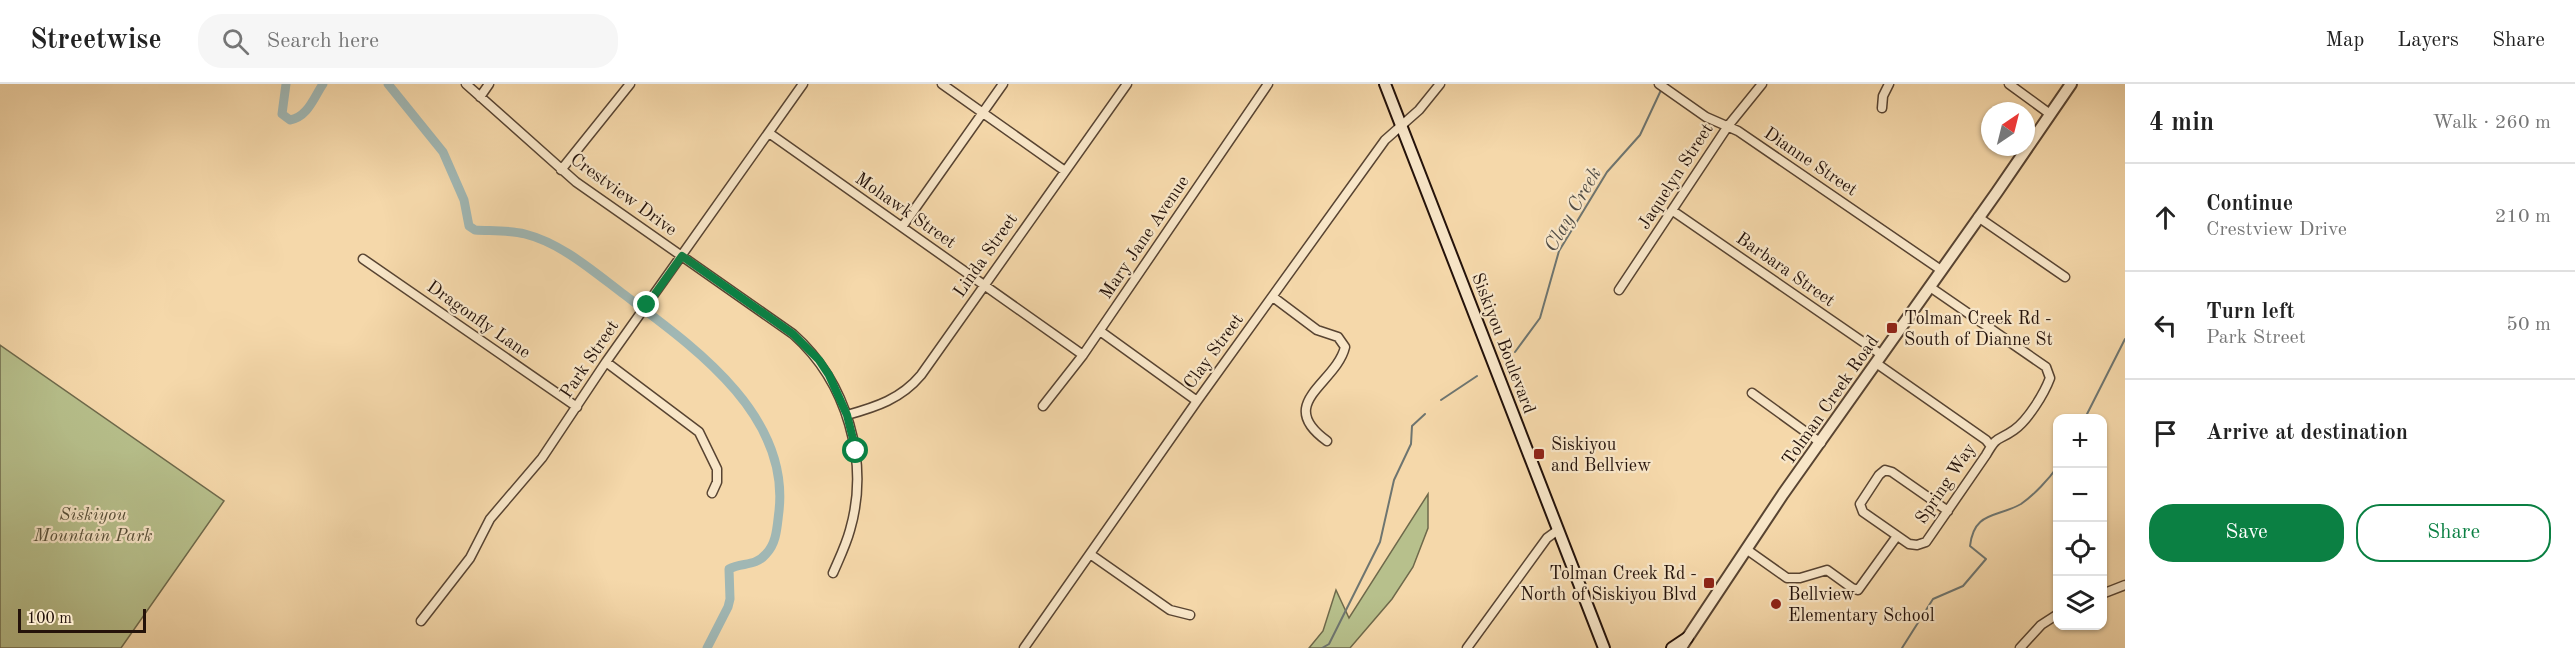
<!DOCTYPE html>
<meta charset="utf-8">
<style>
:root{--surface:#fff;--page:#f6f6f6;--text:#222;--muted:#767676;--line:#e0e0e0;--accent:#0b8043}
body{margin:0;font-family:"Old Standard TT",serif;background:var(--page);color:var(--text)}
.controls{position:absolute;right:18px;bottom:18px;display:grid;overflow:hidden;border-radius:12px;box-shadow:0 2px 4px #0004}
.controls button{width:54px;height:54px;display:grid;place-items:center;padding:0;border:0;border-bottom:2px solid var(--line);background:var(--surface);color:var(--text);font:30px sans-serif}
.compass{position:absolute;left:1981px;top:18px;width:54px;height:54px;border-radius:50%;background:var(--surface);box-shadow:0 2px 4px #0004;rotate:35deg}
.scale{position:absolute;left:18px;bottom:15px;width:128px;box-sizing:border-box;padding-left:6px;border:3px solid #24120a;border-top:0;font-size:16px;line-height:21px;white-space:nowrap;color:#24120a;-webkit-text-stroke:4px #f8e6c8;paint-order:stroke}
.stop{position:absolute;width:18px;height:18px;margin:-14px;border:4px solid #0b8043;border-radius:50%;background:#fff}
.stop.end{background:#0b8043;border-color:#fff;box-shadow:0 2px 6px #0008}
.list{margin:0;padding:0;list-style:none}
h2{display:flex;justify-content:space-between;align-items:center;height:78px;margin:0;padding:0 24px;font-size:26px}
h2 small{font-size:20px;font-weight:400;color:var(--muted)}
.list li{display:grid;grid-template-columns:39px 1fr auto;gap:18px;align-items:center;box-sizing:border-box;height:108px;padding:0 24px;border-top:2px solid var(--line)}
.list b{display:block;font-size:22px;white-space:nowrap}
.list p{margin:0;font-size:20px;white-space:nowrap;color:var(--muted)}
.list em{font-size:20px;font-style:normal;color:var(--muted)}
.actions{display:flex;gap:12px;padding:18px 24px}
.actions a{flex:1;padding:14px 0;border:2px solid var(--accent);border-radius:24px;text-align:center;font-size:21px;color:var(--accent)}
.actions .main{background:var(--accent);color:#fff}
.icon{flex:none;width:33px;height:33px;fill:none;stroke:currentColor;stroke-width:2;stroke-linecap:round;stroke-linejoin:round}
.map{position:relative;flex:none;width:2125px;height:564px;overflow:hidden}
header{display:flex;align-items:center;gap:36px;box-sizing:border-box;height:84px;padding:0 30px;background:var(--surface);border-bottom:2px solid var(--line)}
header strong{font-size:28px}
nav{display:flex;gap:33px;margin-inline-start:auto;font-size:21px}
.search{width:420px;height:54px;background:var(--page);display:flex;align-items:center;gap:15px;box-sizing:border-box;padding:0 21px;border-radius:24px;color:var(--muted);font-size:22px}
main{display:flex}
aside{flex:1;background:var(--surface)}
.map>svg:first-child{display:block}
.green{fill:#b7c08c;stroke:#6e694b;stroke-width:1.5}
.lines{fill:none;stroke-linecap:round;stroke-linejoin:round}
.stream{stroke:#6e7570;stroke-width:2}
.canal{stroke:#a0b7b4;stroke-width:9}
.minor-casing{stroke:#584432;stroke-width:11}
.tertiary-casing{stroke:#584432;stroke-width:14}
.secondary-casing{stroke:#24120a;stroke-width:14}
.minor{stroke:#f8e6c8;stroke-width:8}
.tertiary{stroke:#f8e6c8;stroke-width:10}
.secondary{stroke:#f8e6c8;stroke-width:10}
.route{stroke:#0b8043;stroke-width:8}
.poi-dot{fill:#8f2418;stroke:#f8e6c8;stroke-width:2}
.labels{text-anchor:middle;stroke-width:4.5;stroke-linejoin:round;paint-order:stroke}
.street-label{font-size:18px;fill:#24120a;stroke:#f8e6c8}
.poi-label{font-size:18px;fill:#24120a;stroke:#f8e6c8;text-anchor:start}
.park-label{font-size:18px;font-style:italic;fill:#574f38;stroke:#f8e6c8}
.water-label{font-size:20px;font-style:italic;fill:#4f4c46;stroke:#f8e6c8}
</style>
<header>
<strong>Streetwise</strong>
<div class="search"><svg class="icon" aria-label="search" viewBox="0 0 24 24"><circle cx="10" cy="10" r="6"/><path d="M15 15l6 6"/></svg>Search here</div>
<nav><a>Map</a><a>Layers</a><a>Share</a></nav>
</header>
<main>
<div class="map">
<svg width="2125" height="564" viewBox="0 0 2125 564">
<rect width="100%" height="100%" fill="#f5d8aa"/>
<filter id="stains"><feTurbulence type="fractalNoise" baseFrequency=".00333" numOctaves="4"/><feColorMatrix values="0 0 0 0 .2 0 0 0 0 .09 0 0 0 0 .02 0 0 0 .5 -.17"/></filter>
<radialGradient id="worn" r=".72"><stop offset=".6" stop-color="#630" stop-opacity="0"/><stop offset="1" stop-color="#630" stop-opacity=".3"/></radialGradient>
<!-- green -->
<path class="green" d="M0,261L224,417L121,564H0Z
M1428,410V444L1413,483L1392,515L1350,564H1309L1323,547L1336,506L1349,534Z"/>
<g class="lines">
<!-- stream -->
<path class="stream" d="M1515,268L1540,234L1559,167L1607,88L1640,51L1662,4
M1441,316L1477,292
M2085,334L2125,255
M1322,564L1329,560L1380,458L1394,396L1411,360L1412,342L1425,330
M1902,564L1933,515L1963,502L1986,475L1970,462C1974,427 1996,434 2021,420C2034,411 2049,395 2058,382"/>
<!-- canal -->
<path class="canal" d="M286,0L282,30L290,36C308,33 314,13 323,0
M388,0L443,68L464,116L469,142L475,146C491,147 510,146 525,150C561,159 593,187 622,209C691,261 790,329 779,427C777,442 777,459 766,470C755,483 742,478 729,485L730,515L728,523L707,564"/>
<defs>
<path id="minor" d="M466,0L576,98L793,250C847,298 870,377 850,446C846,461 839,475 833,489
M942,0L1065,87
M1659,0L1706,33L1738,47L1941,186
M2009,0L2050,30
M480,13L489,0
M1882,24L1883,12L1889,0
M769,49L1083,271
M561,86L630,0
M1673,127L1882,271
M1978,133L2065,193
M902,143L1003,0
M363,175L577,323
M1930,203L2046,283L2050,294C2044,310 2028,336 2014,346C1997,358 1998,350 1986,371L1926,458L1917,461L1909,460L1863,428L1860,420L1879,391L1885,386L1892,388L1948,427
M1619,206L1728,42L1762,0
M1273,213L1317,246L1338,253L1345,263C1336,300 1274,319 1327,357
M1100,247L1197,317
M606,278L699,348L717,385V398L712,409
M1876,279L1986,356L1990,361
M1752,309L1821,359
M1043,322L1083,271L1268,0
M847,331C876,323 901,315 921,291L1127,0
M1746,465L1787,494H1800L1827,486L1852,504L1858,506L1897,452
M1090,470L1170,526L1190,531
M2102,510L2125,501
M421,537L470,474L490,435L542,374L606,278L803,0
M1024,564L1197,317L1385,56L1419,26L1440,0
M1467,564L1547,454L1558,446
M2020,564L2041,541L2058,530"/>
<path id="tertiary" d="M1682,562L1783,410L1997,108L2071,0"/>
<path id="secondary" d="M1385,0L1604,564
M1672,564L1687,554"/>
</defs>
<!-- minor casing -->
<use href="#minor" class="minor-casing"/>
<!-- tertiary casing -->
<use href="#tertiary" class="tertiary-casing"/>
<!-- secondary casing -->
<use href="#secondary" class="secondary-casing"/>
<!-- minor -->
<use href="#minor" class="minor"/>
<!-- tertiary -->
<use href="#tertiary" class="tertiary"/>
<!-- secondary -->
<use href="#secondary" class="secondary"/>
</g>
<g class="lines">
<!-- route -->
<path class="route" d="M647,221L682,172L793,250L819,276L829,291L847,331L856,367"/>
</g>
<!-- markers -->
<g class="poi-dot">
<rect x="1886" y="238" width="12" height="12" rx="3"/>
<rect x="1533" y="364" width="12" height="12" rx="3"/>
<rect x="1703" y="493" width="12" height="12" rx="3"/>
<circle cx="1776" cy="520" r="6"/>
</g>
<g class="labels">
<!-- street labels -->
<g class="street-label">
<text transform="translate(1811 77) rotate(34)" y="6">Dianne Street</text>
<text transform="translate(1675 92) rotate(-57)" y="6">Jaquelyn Street</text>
<text transform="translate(624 110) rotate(36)" y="6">Crestview Drive</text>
<text transform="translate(906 126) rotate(35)" y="6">Mohawk Street</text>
<text transform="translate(1144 153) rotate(-56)" y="6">Mary Jane Avenue</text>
<text transform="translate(985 171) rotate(-55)" y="6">Linda Street</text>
<text transform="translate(1786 185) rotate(35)" y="6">Barbara Street</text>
<text transform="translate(479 235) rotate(35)" y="6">Dragonfly Lane</text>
<text transform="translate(1504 259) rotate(69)" y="6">Siskiyou Boulevard</text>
<text transform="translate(1213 267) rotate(-54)" y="6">Clay Street</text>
<text transform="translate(589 275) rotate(-56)" y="6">Park Street</text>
<text transform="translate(1830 316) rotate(-55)" y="6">Tolman Creek Road</text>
<text transform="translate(1945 399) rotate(-56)" y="6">Spring Way</text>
</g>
<!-- poi labels -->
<g class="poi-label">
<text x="1904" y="240">Tolman Creek Rd -<tspan x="1904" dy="21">South of Dianne St</tspan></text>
<text x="1551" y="366">Siskiyou<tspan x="1551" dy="21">and Bellview</tspan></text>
<text x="1697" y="495" text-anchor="end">Tolman Creek Rd -<tspan x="1697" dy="21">North of Siskiyou Blvd</tspan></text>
<text x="1788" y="516">Bellview<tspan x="1788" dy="21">Elementary School</tspan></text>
</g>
<!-- park labels -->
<g class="park-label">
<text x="93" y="436">Siskiyou<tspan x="93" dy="21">Mountain Park</tspan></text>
</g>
<!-- water labels -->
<g class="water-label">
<text transform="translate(1572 125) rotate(-60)" y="7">Clay Creek</text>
</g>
</g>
<rect width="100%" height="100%" filter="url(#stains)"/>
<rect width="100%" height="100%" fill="url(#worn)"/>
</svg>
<div class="controls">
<button>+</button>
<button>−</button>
<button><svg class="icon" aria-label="locate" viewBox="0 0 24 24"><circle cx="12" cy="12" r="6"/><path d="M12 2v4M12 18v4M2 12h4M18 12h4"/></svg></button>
<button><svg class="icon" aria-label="layers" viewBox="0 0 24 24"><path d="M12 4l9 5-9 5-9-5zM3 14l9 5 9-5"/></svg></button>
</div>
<svg class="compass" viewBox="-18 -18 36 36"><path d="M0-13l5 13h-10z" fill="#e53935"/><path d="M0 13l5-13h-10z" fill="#767676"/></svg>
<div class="scale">100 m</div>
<div class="stop" style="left:856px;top:367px"></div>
<div class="stop end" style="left:647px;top:221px"></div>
</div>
<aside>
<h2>4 min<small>Walk · 260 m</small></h2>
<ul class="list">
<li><svg class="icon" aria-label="ahead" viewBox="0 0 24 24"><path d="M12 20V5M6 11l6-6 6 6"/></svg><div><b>Continue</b><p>Crestview Drive</p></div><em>210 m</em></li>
<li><svg class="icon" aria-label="left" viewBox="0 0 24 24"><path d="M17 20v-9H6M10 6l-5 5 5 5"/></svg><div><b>Turn left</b><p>Park Street</p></div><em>50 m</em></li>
<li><svg class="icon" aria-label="arrive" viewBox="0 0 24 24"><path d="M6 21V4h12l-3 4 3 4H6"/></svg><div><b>Arrive at destination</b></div></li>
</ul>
<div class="actions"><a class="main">Save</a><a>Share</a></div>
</aside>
</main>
